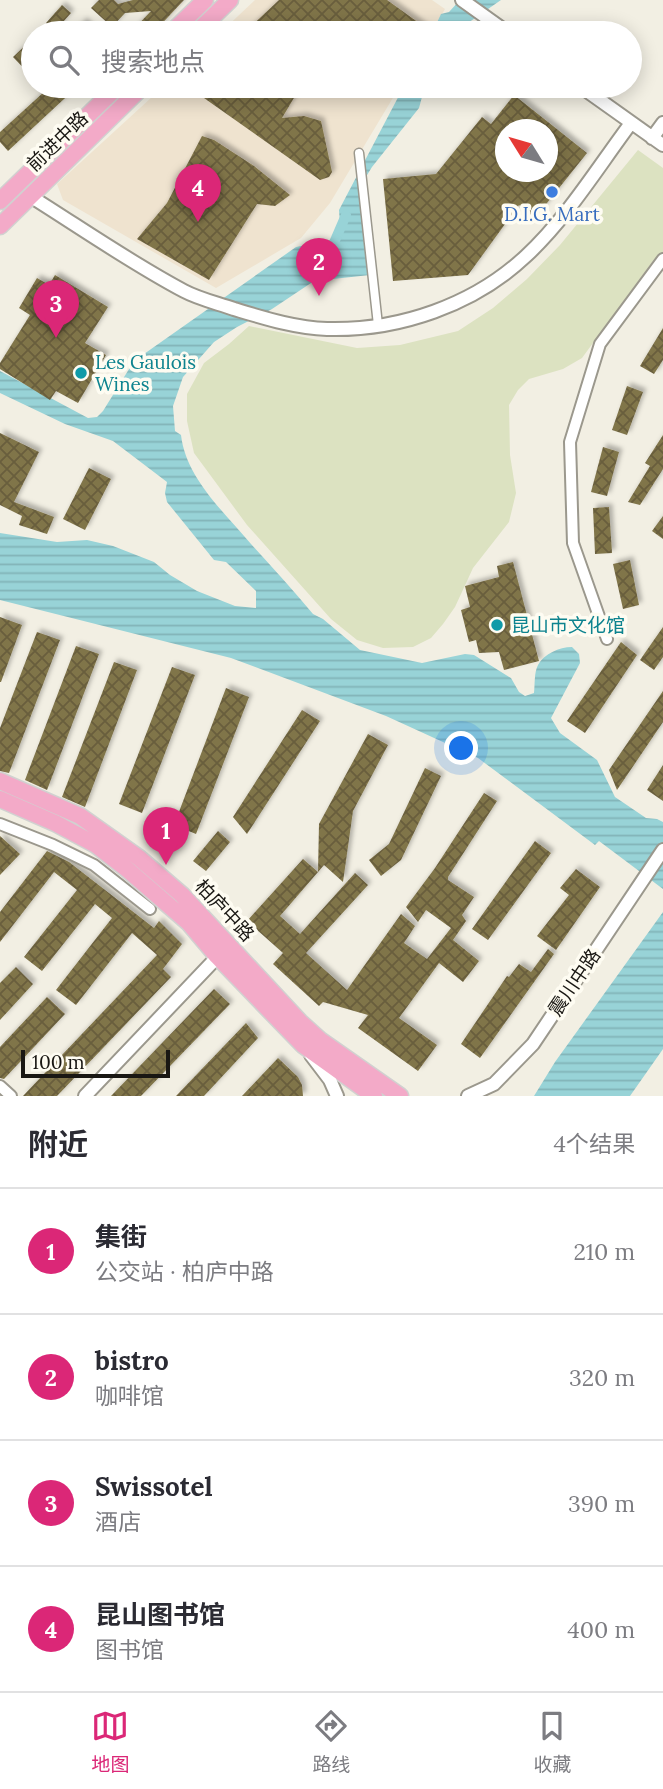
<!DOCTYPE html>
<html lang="zh">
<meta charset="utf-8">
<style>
:root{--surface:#fff;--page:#f2f2f3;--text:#2b2b33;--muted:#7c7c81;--line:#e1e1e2;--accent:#db2777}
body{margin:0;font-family:Lora,"Noto Sans SC",serif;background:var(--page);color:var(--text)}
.compass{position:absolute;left:495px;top:119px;width:63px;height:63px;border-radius:50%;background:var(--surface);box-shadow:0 4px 18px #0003;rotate:307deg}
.scale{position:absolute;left:21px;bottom:18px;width:149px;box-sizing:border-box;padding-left:7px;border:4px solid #191713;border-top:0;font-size:19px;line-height:24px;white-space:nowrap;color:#191713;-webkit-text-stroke:5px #fefcf2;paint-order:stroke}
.you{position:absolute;left:462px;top:749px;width:24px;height:24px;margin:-18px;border:5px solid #fff;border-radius:50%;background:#1a73e8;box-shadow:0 0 0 10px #1a73e833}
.badge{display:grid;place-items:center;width:46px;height:46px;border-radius:50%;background:var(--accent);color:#fff;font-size:23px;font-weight:700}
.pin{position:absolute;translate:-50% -58px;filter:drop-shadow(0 2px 4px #0008)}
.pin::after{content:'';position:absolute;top:37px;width:24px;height:21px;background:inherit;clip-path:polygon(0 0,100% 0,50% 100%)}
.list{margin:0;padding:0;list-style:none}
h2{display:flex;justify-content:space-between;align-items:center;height:91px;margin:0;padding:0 28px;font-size:30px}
h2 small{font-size:23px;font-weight:400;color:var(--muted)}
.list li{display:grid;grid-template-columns:46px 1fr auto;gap:21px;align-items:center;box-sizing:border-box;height:126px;padding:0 28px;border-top:2px solid var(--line)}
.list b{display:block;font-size:26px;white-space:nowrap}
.list p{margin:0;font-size:23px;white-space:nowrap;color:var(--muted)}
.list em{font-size:23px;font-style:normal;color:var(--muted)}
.icon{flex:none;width:38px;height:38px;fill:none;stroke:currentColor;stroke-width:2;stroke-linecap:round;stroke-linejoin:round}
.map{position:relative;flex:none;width:663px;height:1096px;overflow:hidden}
.search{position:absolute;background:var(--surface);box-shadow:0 4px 18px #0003;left:21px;right:21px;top:21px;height:77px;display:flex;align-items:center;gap:18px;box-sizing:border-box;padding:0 24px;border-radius:38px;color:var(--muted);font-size:26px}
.sheet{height:595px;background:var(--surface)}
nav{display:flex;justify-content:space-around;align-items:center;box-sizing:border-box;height:98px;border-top:2px solid var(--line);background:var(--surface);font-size:19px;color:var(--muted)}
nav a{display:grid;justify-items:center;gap:4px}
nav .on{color:var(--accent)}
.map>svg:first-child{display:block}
.commercial{fill:#efe3cf}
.park{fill:#dce2c1}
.water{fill:url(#water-rules)}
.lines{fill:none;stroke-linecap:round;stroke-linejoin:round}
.canal{stroke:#98d3d7;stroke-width:10}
.building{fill:url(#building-cross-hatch);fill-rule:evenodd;filter:url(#shadow)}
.pedestrian-casing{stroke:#9b988d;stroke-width:11}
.minor-casing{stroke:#9b988d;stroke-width:14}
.tertiary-casing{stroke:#9b988d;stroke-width:16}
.primary-casing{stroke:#d1d1d0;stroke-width:19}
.pedestrian{stroke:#fff;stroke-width:8}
.minor{stroke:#fff;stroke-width:10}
.tertiary{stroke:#fff;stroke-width:12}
.primary{stroke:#f3aac8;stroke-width:16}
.shop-dot{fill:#3f7fe0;stroke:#fefcf2;stroke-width:2.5}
.culture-dot{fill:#0f9aa8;stroke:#fefcf2;stroke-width:2.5}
.labels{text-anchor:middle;stroke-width:7;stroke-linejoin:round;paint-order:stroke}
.street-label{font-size:19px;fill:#191713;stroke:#fefcf2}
.shop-label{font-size:19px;fill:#366cbe;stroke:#fefcf2}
.culture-label{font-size:19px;fill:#0d838f;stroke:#fefcf2;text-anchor:start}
</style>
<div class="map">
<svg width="663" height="1096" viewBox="0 0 663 1096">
<defs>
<pattern id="water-rules" width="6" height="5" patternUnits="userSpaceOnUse" patternTransform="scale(1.75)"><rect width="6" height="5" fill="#98d3d7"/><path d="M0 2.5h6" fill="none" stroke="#82b4b8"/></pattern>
<pattern id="building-cross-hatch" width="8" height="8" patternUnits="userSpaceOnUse" patternTransform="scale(1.75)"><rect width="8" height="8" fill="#80744a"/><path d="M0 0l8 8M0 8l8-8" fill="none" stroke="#685e3c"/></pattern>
<filter id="shadow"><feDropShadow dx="3.5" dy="-3.5" stdDeviation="2" flood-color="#0004"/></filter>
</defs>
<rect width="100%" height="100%" fill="#f2efe3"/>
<!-- commercial -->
<path class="commercial" d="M255,0H432L445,9L431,33H220Z
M164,86H400L330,203L301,238L216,288L63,200L57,184Z"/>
<!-- park -->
<path class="park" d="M638,150L663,168V254L653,261L582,358L563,369L529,379L518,390L509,405L510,455L516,493L509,522L473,568L455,607L443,624L431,638L413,647L383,648L357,640L331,619L247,525L194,453L187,421V394L204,363L229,344L249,326L357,348L400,345L458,331L493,308L527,279L560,245Z"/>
<!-- water -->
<path class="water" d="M460,0H501L465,25L459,33H432L441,14L449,12Z
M404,86H425L419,108L372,167L361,185L370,275L314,281L272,309L237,327L214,342L183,377L173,406L175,431L181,435C186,478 224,512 251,544C272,567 293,590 313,614L323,619L360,650L422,663L465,654L474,655L511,678L519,692L525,696L534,693C535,685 534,672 538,665C544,654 559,647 572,647L579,654L580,663L551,718L560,733L597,760L615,797L646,818L657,819L663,822V889L599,841L595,845L478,758L386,716L231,658L0,600V533L57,542L87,540L113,546L154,562L170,575L197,591L235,606L256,608V591L226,562L214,560L167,502L165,493L167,482L113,441L65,424L0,393V371L88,418L97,417L103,411L134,361L144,354L296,247L341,238L339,210Z
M663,912V1049L630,1096H534L555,1062Z"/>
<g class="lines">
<!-- canal -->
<path class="canal" d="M330,252L346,215"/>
</g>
<!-- building -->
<path class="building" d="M99,0H114L118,4L133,0H184L153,33H130L151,11L125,13L112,27L91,8Z
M279,0H387L433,33H244Z
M62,5L71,13L55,31L46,23Z
M84,21L96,33H71Z
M33,38V78L13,57Z
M40,86H78L8,151L0,142V132L45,91Z
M187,86H301L282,118L304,116L321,121L332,172L329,177L320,180Z
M514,95L587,153L535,218L519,205L468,275L393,281L383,179L436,174L482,117L491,124ZM506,130H548V172H506Z
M202,136L214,140L254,166L290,195L275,206L257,204L209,280L137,239L167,203Z
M55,275L108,307L85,343L106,355L78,403L56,391L50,400L0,369V363L30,315L19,308L37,278L49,285Z
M663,328V360L654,374L640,366Z
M627,386L643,392L627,435L612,430Z
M0,433L39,452L14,502L54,517L47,534L19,525L22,516L0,505Z
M663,435V469L640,505L628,502L650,466L645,463Z
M603,447L619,452L607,496L591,492Z
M89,468L111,479L85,530L63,519Z
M609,507L612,553L595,554L593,508Z
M663,516V539L652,531Z
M630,560L639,605L623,609L613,564Z
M513,562L539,661L504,670L499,652L479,653L476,640L469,642L461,610L470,607L465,586L499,577L497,566Z
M0,617L22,625L1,682H0Z
M663,627V657L654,670L640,660Z
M37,632L60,640L9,773L0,771V728Z
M621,642L637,655L585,733L567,721Z
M76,646L99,654L47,790L25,780Z
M114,662L137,670L85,807L62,797Z
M172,667L195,675L142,813L119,804Z
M226,688L249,697L196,834L174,825Z
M663,691V722L617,790L609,770Z
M302,710L320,721L247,834L233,817Z
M368,734L388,745L353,811L343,882L324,865L318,872L319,824Z
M663,765V801L647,790Z
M425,768L441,776L401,860L381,876L369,860L389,844Z
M484,793L497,801L448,877V880L474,897L462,915L466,921L453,940L479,961L463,982L439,963L399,1018L437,1045L418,1071L358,1028L368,1015L323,1002L319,1006L273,964L283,953L247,921L303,859L318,872L280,916L300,934L355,873L368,885L306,953L347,990L401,914L415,926L404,943L427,959L451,928L426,910L418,922L406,907L435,868Z
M218,831L230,842L206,871L193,861Z
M0,836L20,854L0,875Z
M535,841L551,853L488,940L472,929Z
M47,851L69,862L154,928L159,921L182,944L163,969L171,977L57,1096H23L157,955L132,933L76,1005L56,990L112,918L95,904L42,971L24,957L77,890L54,872L0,942V912Z
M576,869L600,887L556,950L537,936L569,895L560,888Z
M548,949L554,954L480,1058L461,1044L507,976L509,977L519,964L531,972Z
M16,967L33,984L0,1020V983Z
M214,989L230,1004L141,1096H111Z
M47,997L65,1014L4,1079L0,1078V1047Z
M246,1023L258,1038L204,1096H176Z
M278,1058L298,1077L302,1085L303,1096H242Z"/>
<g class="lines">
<defs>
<path id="pedestrian" d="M359,153L378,325"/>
<path id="minor" d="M607,639L573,543L570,442L600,344L663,259
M0,824L53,845L94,865L150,909
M0,1086L11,1096"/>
<path id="tertiary" d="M462,0L508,33
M580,86L663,145
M652,138L663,123
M30,196C81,228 131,263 184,291C199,299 217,303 234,309C264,318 295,328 327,329C399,331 474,305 526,256C567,218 598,167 631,123
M311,1055L330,1080L337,1096
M85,1096L222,952
M468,1096L494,1084L533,1044L663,850"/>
<path id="primary" d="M171,33L205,0
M196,33L230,0
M0,201L118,86
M0,226L143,86
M0,781L80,816L139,858L182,895L300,1022L320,1040L400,1096
M0,799L55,823L96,845L128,870L189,923L217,956L303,1045L374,1096"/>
</defs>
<!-- pedestrian casing -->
<use href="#pedestrian" class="pedestrian-casing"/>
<!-- minor casing -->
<use href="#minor" class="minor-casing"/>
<!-- tertiary casing -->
<use href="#tertiary" class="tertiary-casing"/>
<!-- primary casing -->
<use href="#primary" class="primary-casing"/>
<!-- pedestrian -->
<use href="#pedestrian" class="pedestrian"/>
<!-- minor -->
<use href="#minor" class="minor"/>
<!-- tertiary -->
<use href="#tertiary" class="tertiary"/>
<!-- primary -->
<use href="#primary" class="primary"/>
</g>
<!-- markers -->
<circle class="shop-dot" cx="552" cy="192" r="7"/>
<g class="culture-dot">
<circle cx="81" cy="373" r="7"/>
<circle cx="497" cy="625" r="7"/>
</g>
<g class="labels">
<!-- street labels -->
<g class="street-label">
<text transform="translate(57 141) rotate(-44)" y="7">前进中路</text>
<text transform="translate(225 910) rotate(47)" y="7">柏庐中路</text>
<text transform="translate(574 982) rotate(-56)" y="7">震川中路</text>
</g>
<!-- shop labels -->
<g class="shop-label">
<text x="552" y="221">D.I.G. Mart</text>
</g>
<!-- culture labels -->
<g class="culture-label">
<text x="95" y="369">Les Gaulois<tspan x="95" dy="22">Wines</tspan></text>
<text x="511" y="632">昆山市文化馆</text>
</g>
</g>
</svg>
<svg class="compass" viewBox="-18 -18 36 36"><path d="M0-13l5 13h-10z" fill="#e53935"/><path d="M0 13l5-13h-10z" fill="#7c7c81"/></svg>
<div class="scale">100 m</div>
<div class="you"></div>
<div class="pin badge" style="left:166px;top:865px">1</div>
<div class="pin badge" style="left:319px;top:296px">2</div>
<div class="pin badge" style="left:56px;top:338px">3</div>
<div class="pin badge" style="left:198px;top:222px">4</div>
<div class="search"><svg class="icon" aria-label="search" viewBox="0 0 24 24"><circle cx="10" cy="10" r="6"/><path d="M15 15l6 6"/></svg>搜索地点</div>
</div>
<section class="sheet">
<h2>附近<small>4个结果</small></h2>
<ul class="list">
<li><span class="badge">1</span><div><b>集街</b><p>公交站 · 柏庐中路</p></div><em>210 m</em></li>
<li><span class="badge">2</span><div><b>bistro</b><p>咖啡馆</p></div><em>320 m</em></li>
<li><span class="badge">3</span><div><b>Swissotel</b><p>酒店</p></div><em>390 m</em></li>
<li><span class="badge">4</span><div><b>昆山图书馆</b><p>图书馆</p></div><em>400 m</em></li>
</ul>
</section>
<nav>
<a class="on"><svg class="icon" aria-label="map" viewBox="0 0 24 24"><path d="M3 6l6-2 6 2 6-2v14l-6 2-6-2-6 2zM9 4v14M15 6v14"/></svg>地图</a>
<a><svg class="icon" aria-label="directions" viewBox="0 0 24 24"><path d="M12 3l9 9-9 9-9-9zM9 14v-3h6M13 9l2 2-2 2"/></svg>路线</a>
<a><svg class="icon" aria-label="saved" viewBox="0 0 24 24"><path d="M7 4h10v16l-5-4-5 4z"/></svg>收藏</a>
</nav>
